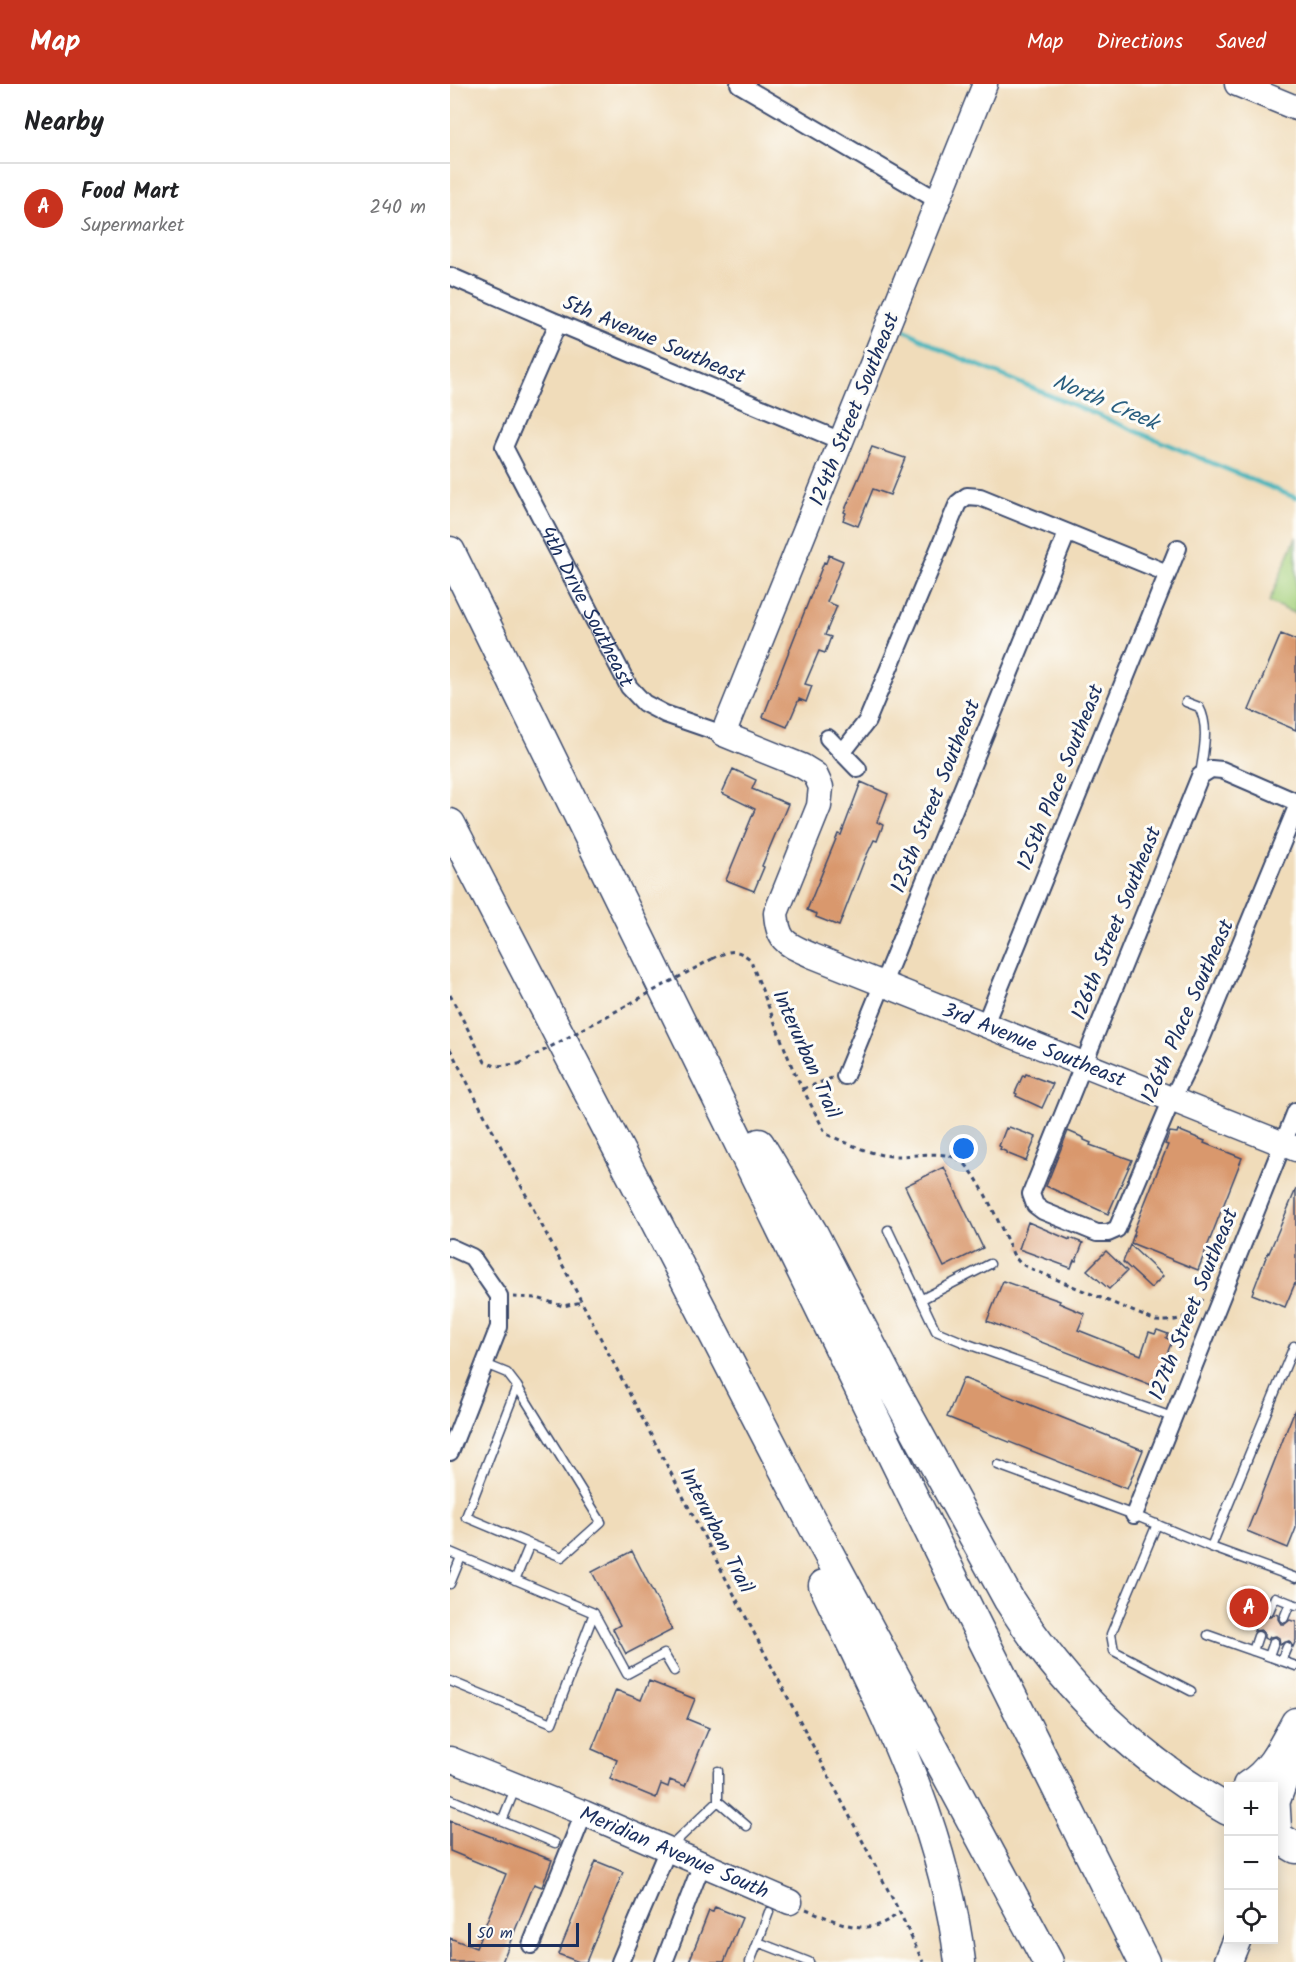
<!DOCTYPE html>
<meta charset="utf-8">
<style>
:root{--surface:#fff;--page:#f6f6f6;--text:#202124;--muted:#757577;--line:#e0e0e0;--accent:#c8321e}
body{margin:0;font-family:Kalam,sans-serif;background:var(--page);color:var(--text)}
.controls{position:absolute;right:18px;bottom:18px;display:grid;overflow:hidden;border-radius:0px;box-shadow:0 3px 15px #0003}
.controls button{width:54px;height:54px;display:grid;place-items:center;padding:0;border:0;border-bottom:2px solid var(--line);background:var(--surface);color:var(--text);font:30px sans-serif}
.scale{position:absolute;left:18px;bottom:15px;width:111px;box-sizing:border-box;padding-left:6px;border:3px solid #1b2f5e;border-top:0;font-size:16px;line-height:21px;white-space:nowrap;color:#1b2f5e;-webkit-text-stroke:4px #fdfcf7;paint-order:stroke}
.you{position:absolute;left:514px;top:1065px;width:21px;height:21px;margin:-15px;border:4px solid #fff;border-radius:50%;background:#1a73e8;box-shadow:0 0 0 9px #1a73e833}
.badge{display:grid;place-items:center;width:39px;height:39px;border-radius:50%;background:var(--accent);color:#fff;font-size:20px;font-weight:700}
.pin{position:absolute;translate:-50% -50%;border:3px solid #fff;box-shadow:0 2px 6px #0006}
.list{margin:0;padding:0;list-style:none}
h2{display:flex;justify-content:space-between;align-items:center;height:78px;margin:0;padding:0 24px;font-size:26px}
h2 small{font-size:20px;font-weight:400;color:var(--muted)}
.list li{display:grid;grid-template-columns:39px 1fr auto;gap:18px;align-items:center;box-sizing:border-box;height:90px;padding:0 24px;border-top:2px solid var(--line)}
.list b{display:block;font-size:22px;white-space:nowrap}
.list p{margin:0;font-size:20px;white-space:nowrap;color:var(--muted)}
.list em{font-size:20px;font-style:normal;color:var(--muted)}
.icon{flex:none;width:33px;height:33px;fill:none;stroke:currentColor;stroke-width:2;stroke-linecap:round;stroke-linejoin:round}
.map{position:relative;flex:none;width:846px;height:1878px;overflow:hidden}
header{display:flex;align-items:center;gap:36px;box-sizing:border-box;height:84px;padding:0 30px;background:var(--accent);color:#fff}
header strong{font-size:28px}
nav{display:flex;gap:33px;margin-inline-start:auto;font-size:21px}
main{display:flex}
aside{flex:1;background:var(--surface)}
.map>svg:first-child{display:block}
.green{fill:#a4d07c;stroke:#60806d;stroke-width:1.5}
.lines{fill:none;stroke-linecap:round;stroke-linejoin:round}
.stream{stroke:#44b4bb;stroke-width:4.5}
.building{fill:#d9986d}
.lane-casing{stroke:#3b496c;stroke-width:11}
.street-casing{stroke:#3b496c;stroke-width:20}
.secondary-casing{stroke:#3b496c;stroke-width:27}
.primary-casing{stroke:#3b496c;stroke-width:30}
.highway-casing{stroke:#3b496c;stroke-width:33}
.path{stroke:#3b496c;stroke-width:3;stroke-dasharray:4.5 4.5;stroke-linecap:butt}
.lane{stroke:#fff;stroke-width:8}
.street{stroke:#fff;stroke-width:16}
.secondary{stroke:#fff;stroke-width:24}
.primary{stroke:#fff;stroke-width:27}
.highway{stroke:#fff;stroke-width:30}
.path-bridge{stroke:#3b496c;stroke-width:3;stroke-dasharray:4.5 4.5;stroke-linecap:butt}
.labels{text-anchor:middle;stroke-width:6;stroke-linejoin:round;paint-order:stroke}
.street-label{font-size:21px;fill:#1b2f5e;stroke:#fdfcf7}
.water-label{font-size:22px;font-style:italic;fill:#295e7f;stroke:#fdfcf7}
</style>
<header>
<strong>Map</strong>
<nav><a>Map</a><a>Directions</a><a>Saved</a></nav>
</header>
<main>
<aside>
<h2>Nearby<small></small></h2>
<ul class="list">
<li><span class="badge">A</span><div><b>Food Mart</b><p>Supermarket</p></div><em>240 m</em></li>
</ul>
</aside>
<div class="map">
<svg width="846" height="1878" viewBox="0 0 846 1878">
<rect width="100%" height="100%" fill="#fdfcf7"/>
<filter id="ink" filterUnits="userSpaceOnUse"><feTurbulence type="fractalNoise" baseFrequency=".0167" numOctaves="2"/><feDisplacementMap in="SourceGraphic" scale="12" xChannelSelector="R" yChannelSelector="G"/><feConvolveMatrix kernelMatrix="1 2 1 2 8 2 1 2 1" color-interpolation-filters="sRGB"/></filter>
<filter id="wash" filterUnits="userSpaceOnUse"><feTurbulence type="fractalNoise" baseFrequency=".008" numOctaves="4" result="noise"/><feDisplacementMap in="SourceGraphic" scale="24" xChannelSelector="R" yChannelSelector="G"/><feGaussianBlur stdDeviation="1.35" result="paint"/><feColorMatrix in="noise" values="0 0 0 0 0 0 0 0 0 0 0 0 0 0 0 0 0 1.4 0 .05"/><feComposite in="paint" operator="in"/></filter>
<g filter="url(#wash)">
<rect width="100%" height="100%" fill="#f0dcba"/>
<!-- green -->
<path class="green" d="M846,453V530L819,518Z"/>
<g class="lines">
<!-- stream -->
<path class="stream" d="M455,246L494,267L846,414"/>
</g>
<g id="blocks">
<!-- building -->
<path class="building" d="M422,363L455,374L440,411L423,405L408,442L393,436L396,429L394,428Z
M379,471L393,477L377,518L387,522L375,551L381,553L375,569L369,567L355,600L362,602L356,618L349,615L337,643L313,633L374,478L376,479Z
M831,550L846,556V646L799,626Z
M283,685L306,696L302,705L338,720L312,782L314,783L304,807L276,796L305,725L272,709Z
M411,698L438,710L427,738L433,741L427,757L424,756L414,777L389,842L366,833L367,830L357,826L388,750L391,751Z
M576,990L603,1000L592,1024L566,1012L567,1010L565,1009L573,991L575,992Z
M559,1043L586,1053L576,1077L556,1069L557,1068L550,1065L551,1063L549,1062L556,1044L558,1045Z
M728,1046L755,1057L754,1059L792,1074L748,1186L681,1159L685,1147L684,1146L718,1061L715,1060L720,1048L727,1049Z
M618,1047L634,1054V1056L641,1059L640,1061L682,1076L658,1130L596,1102Z
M494,1083L533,1164L494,1183L455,1102Z
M846,1105V1197L835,1223L802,1210L818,1168L819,1169Z
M578,1138L620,1156V1154L633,1159L626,1177L624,1176L621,1184L569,1165Z
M680,1161L713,1192L701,1204L673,1178Z
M656,1167L677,1187L659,1205L637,1186Z
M553,1197L610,1217L609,1219L635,1230L628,1246L691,1271L699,1248L705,1250L707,1246L718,1250L716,1254L722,1257L704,1302L537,1237Z
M513,1294L693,1366L677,1405L497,1333Z
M845,1325L846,1444L838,1464L797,1447Z
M182,1467L222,1546L176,1570L163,1545L170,1541L142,1488Z
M796,1505L814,1512L809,1523L813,1525V1528L816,1533H820L825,1530L828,1531V1535L831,1540H835L840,1536L846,1538V1556L843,1563L839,1557L830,1560L829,1554L826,1552L820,1553L818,1556L814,1554V1550L811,1546L804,1547L805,1545L784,1536Z
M199,1597L245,1615L237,1635L259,1644L235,1702L220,1696L218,1703L211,1700L206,1714L160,1695L167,1676L142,1665L166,1606L191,1616Z
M0,1737L102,1776L92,1803L84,1800L52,1878H0V1854L26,1864L56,1790L0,1767Z
M146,1777L173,1788L136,1878H129L108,1870Z
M265,1823L292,1834L274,1878H239L259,1827L263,1828Z"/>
</g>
</g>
<g filter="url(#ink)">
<use href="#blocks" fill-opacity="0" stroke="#3b496c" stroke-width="1.5"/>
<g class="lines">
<defs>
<path id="lane" d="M736,618L749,623C760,643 753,669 750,691
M438,1146L486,1247L515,1259L722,1333
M472,1215L540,1180
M846,1263L844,1262L761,1463L846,1494
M35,1280L57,1289L67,1302L16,1433L80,1460L65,1496
M67,1302L151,1438L112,1473L80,1460
M548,1381L684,1431L761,1463
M707,1440L661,1550L664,1567L741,1607
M0,1468L144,1529L177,1590L214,1570L224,1587
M0,1500L11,1473
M819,1527L825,1513L840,1519
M834,1534L840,1519L846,1521
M758,1551L846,1582
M803,1567L808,1552
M819,1572L824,1558
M831,1577L837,1563
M0,1597L102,1639L144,1529
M268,1687V1717
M0,1715L105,1759
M52,1737L65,1705
M220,1763L268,1717L297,1742
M308,1858L319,1828
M300,1878L308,1858L359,1878"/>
<g id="street">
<path d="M289,0L487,116"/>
<path d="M0,192L108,239L391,357"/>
<path id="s1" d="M108,239L54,363L179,603L194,619L215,630L273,650"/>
<path d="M378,654L408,685"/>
<path d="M392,669L417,637L508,419L517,412L530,413L717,489"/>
<path d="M846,718L772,686L761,685L750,692L581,1110L585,1121L593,1127L647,1149H658L667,1145L722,1015L748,963L846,725"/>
<path d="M535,940L728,464"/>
<path d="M395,992L617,449"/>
<path d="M0,1163L22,1173L49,1212V1243L0,1368"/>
<path d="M684,1431L846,1027"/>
<path d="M81,1861L134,1729"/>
<path d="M170,1878L218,1765"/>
<path d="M214,1878L252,1780"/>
</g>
<g id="secondary">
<path id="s2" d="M535,0L273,650L352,682L365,690L371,703L369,722L326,829C328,859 337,860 363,872L846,1065"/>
<path d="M787,0L846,24"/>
<path id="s3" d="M0,1675L134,1729L340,1818"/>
</g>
<path id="primary" d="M828,1753L826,1718L846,1663
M778,1878L787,1856"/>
<path id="highway" d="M0,468L515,1519L694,1878
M0,740L361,1437L598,1878
M309,1060L363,1150L439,1297L559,1516C616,1606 686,1674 778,1726
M374,1501C433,1625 494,1740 510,1878
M798,1702C822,1688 833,1663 846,1639
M824,1751L846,1764"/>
</defs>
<!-- lane casing -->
<use href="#lane" class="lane-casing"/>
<!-- street casing -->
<use href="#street" class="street-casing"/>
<!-- secondary casing -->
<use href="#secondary" class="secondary-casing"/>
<!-- primary casing -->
<use href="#primary" class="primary-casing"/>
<!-- highway casing -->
<use href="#highway" class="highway-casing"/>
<!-- path -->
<path class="path" d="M262,875C279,867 284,863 300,875L344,988L376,1050C393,1057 411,1066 428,1070C454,1077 488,1063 510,1076C528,1086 554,1151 564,1172L570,1179L577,1183L706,1237C728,1238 740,1234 753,1215
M0,911L35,978L46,982L69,980
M0,965L450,1829L473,1878
M353,1005L382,994
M63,1213L87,1214L113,1222L132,1218
M356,1825C377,1833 401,1847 424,1842C433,1840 442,1834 450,1829"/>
<!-- lane -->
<use href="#lane" class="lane"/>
<!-- street -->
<use href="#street" class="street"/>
<!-- secondary -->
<use href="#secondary" class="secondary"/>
<!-- primary -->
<use href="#primary" class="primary"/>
<!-- highway -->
<use href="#highway" class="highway"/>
<!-- path-bridge -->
<path class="path-bridge" d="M69,980L262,875"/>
</g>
</g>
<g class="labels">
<!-- street labels -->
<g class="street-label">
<text transform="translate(204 255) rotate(23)" y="7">5th Avenue Southeast</text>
<text transform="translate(404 325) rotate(-68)" y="7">124th Street Southeast</text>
<text dy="7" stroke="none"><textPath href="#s1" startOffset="315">4th Drive Southeast</textPath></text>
<text transform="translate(610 693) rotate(-68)" y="7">125th Place Southeast</text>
<text transform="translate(485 712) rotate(-68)" y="7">125th Street Southeast</text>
<text transform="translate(666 839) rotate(-68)" y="7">126th Street Southeast</text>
<text transform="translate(737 927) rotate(-66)" y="7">126th Place Southeast</text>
<text dy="7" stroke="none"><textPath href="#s2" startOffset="1250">3rd Avenue Southeast</textPath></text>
<text transform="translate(357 970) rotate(66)" y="7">Interurban Trail</text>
<text transform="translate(743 1220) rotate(-68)" y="7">127th Street Southeast</text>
<text transform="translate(267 1446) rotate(63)" y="7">Interurban Trail</text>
<text dy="7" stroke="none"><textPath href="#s3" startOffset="243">Meridian Avenue South</textPath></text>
</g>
<!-- water labels -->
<g class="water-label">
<text transform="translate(656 317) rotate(23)" y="8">North Creek</text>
</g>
</g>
</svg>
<div class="controls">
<button>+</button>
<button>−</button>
<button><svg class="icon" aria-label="locate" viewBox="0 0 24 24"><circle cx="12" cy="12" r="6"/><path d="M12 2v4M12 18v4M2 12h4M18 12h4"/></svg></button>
</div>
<div class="scale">50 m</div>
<div class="you"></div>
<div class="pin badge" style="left:799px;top:1524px">A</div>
</div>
</main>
